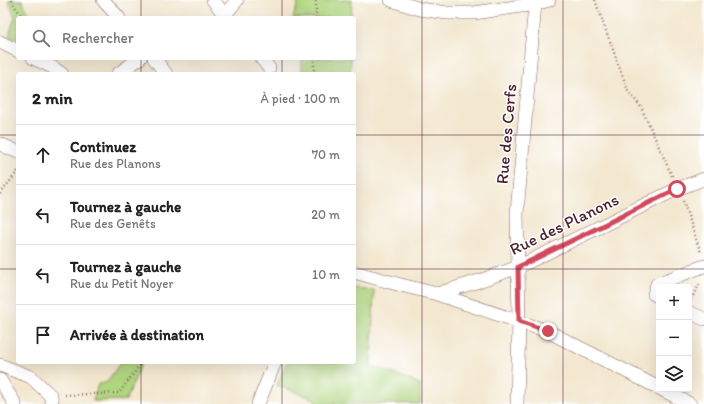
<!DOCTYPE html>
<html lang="fr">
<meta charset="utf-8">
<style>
:root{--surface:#fff;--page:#f2f2f2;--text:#222;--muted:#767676;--line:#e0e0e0}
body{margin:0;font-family:Itim,sans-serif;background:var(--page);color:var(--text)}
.controls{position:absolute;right:12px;bottom:12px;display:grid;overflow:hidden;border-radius:4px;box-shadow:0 4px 16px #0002}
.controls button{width:36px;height:36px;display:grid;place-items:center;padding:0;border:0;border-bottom:1px solid var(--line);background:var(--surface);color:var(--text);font:20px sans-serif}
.stop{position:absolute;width:12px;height:12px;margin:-9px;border:3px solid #d1495b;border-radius:50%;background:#fff}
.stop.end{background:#d1495b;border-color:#fff;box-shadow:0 1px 4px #0008}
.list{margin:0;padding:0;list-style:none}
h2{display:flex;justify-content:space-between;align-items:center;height:52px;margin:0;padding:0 16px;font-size:17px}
h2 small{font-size:13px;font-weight:400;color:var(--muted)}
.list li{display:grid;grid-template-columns:26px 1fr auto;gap:12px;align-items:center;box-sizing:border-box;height:60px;padding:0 16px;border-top:1px solid var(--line)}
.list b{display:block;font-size:15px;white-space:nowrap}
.list p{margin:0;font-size:13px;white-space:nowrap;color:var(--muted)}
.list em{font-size:13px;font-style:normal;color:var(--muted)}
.icon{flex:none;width:22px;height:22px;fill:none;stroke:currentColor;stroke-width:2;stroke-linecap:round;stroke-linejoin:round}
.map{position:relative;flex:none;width:704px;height:404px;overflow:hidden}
.search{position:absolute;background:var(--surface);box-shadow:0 4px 16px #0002;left:16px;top:16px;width:340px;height:44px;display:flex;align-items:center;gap:10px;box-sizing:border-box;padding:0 14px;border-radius:4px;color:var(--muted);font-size:15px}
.panel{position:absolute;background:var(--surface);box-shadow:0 4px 16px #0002;left:16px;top:72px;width:340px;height:292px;border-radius:4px}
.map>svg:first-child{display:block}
.green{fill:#b0d57f;stroke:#7d7a55}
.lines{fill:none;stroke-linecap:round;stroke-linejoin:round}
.street-casing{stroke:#856564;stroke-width:14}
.path{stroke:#856564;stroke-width:2.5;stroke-dasharray:1 3;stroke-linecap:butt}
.street{stroke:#fff;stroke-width:13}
.route{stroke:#d1495b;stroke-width:5}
.grid{fill:none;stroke:#4a1f2b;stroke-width:1;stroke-opacity:0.55}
.labels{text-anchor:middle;stroke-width:3;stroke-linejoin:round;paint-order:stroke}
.street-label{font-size:17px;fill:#4a1f2b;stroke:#fff}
</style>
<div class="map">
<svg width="704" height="404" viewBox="0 0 704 404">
<rect width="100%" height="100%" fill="#fff"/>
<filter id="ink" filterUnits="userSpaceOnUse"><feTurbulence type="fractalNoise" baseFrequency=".025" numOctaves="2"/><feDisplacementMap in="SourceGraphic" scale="8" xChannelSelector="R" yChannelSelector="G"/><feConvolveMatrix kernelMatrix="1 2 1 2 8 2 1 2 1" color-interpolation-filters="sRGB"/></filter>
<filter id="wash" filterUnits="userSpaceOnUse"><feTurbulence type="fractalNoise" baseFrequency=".012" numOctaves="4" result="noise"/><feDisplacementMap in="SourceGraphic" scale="16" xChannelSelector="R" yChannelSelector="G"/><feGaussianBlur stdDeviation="0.9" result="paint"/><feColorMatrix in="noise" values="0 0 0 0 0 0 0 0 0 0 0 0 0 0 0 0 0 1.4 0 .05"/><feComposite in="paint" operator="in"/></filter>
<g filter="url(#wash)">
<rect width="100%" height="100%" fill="#f3e7cf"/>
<!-- green -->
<path class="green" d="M8,0H22L30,18H18V40L9,36L15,17Z
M299,0H352L351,18H293Z
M302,58H351L350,74H302Z
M354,288L374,290L371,365L420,384V404H315L317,400L277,385L287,362H354Z
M121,362H142L126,400L93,401L98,384L106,383Z"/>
</g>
<g filter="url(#ink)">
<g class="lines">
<defs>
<path id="street" d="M103,0L119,18
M213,0L227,18
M391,0L420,9L447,13H474L535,4L549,0
M225,15L237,0
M0,42L18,51
M33,58L52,67L62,74
M154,58L166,74
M261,58L269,68
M118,74L140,58
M0,144L18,152
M354,272L397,284L437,294L547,331L659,388
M437,294L479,281L518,267L677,189L704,179
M659,297L654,294L657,284L704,266
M689,312L704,319
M0,365L31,377L51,396L52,404
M0,380L15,404
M661,389L690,404
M258,404L275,362
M517,404L519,321L517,213L535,4"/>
</defs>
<!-- street casing -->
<use href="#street" class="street-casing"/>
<!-- path -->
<path class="path" d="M12,0L14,5L23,18
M595,0L628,91L641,107L672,176
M316,18V0
M314,74V58
M0,194L18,171
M683,201L701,253
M691,299L701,282
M65,395L119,393L140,365V362"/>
<!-- street -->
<use href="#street" class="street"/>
</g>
</g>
<g class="lines" filter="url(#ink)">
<!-- route -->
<path class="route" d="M548,331L519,321L518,267L677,189"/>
</g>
<!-- grid -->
<path class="grid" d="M141,0V18M282,0V18M422,0V404M563,0V404M141,58V74M282,58V74M0,135H18M354,135H704M0,269H18M354,269H704M141,362V404M282,362V404"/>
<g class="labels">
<!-- street labels -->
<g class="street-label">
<text transform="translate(506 134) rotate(-85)" y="6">Rue des Cerfs</text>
<text transform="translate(564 224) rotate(-26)" y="6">Rue des Planons</text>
</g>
</g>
</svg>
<div class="controls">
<button>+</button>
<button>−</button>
<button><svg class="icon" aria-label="layers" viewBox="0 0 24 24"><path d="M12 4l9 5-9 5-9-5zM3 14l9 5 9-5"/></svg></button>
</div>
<div class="stop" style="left:677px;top:189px"></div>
<div class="stop end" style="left:548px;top:331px"></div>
<div class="search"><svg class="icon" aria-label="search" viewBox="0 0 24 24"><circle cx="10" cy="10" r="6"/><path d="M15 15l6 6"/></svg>Rechercher</div>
<section class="panel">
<h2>2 min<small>À pied · 100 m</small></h2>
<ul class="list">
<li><svg class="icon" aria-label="ahead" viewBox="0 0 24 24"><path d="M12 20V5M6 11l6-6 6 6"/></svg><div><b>Continuez</b><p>Rue des Planons</p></div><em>70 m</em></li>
<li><svg class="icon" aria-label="left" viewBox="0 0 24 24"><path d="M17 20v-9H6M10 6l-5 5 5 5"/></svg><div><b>Tournez à gauche</b><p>Rue des Genêts</p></div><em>20 m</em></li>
<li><svg class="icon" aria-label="left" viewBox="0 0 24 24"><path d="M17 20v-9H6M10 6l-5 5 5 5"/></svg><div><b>Tournez à gauche</b><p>Rue du Petit Noyer</p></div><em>10 m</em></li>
<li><svg class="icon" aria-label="arrive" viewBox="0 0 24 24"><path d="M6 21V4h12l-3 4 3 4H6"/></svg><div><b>Arrivée à destination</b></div></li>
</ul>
</section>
</div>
